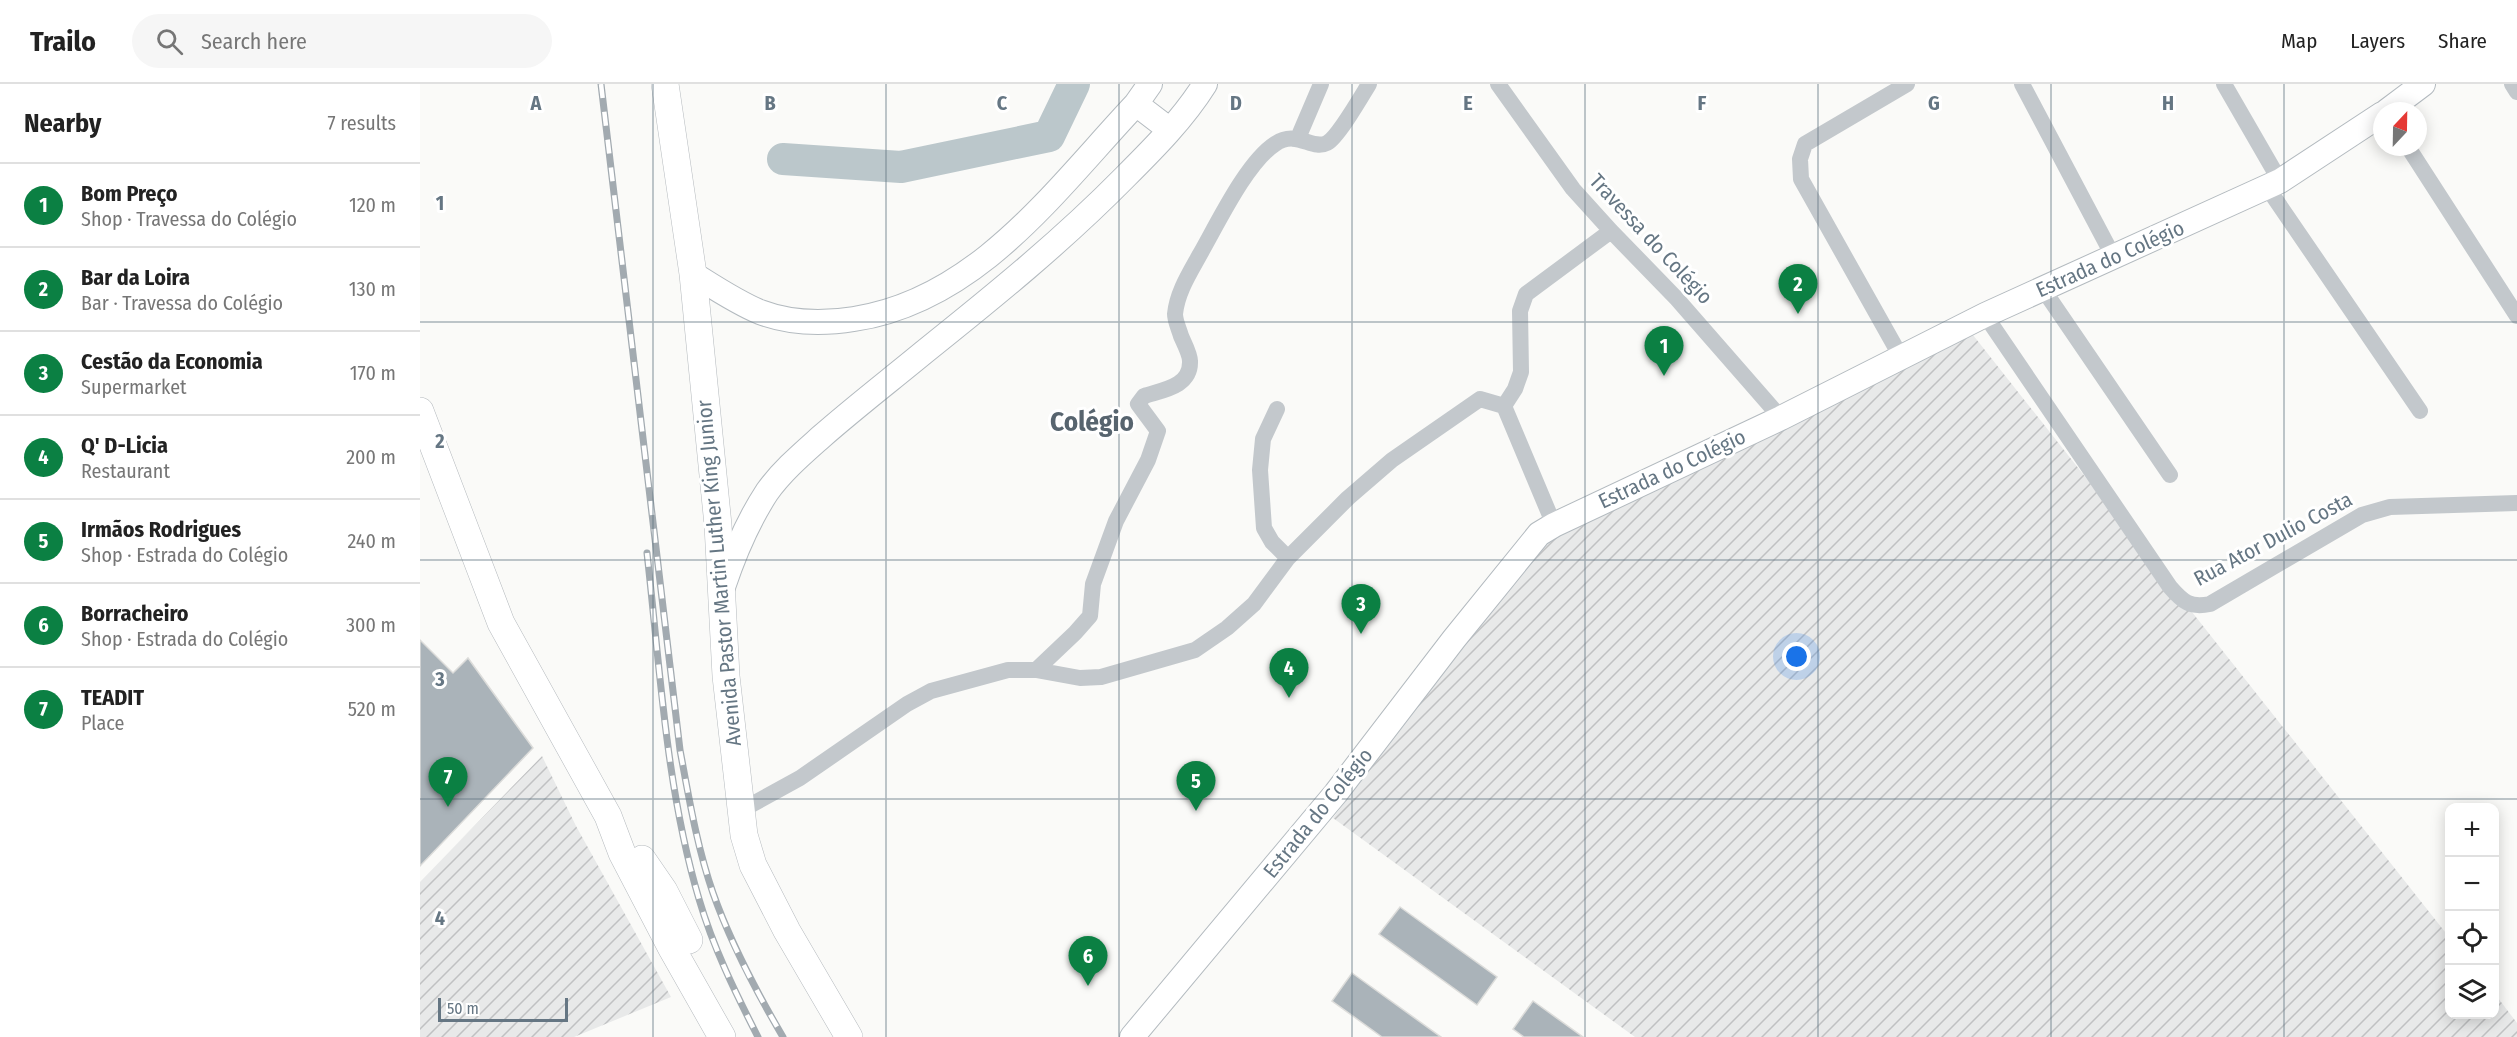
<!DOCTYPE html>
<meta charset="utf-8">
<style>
:root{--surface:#fff;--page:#f6f6f6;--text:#222;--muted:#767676;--line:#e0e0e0;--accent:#0b8043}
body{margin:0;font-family:"Fira Sans Condensed",sans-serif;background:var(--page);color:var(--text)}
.controls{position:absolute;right:18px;bottom:18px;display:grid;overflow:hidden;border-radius:12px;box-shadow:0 3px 15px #0003}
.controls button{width:54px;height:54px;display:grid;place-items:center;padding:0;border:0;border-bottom:2px solid var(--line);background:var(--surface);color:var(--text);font:30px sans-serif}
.compass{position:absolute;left:1953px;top:18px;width:54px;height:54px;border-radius:50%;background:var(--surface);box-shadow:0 3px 15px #0003;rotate:22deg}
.scale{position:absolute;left:18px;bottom:15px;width:130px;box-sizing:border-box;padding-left:6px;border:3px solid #657683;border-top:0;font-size:16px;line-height:21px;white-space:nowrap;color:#657683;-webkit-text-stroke:4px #fff;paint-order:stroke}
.you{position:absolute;left:1377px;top:573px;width:21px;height:21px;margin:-15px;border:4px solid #fff;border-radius:50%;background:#1a73e8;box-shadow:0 0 0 9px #1a73e833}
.badge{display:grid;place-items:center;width:39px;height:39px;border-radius:50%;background:var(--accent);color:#fff;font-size:20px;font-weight:700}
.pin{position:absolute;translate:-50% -50px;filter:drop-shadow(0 2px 3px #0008)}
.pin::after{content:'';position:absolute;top:32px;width:21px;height:18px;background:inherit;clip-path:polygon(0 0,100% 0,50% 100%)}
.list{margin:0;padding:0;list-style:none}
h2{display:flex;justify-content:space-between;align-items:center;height:78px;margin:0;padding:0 24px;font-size:26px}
h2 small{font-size:20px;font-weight:400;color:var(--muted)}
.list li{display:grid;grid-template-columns:39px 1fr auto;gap:18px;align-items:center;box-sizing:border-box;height:84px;padding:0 24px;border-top:2px solid var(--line)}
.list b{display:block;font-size:22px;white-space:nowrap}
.list p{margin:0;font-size:20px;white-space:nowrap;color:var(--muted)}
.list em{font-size:20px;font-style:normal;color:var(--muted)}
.icon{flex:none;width:33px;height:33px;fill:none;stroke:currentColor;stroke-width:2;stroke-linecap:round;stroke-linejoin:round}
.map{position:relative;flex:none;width:2097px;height:953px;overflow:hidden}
header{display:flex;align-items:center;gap:36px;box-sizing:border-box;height:84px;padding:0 30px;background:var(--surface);border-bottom:2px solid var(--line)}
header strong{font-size:28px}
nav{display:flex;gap:33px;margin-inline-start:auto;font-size:21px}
.search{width:420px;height:54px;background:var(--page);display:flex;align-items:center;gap:15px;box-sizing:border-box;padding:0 21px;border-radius:33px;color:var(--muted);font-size:22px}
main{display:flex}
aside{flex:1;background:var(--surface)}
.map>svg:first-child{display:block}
.industrial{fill:url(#industrial-furrows)}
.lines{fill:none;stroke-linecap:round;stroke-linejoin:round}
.river{stroke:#bbc7cb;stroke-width:32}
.building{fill:#aab3b9;stroke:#dcdcda;stroke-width:1.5}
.secondary-casing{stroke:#b3babf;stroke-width:26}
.primary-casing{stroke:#b5babe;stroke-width:28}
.street{stroke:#c3c8cc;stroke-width:16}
.secondary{stroke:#fff;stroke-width:24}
.primary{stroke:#fff;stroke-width:27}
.rail-casing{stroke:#a2aab0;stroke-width:7}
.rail{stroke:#fff;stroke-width:4.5;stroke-dasharray:14;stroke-linecap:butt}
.grid{fill:none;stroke:#657683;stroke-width:1.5;stroke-opacity:0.55}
.labels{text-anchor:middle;stroke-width:6;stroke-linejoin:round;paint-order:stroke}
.street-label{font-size:21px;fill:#657683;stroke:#fff}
.district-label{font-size:27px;font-weight:bold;fill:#57646e;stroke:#fff}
.grid-label{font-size:20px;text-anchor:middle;font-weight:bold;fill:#657683;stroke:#fff;stroke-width:6;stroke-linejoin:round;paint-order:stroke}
</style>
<header>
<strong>Trailo</strong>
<div class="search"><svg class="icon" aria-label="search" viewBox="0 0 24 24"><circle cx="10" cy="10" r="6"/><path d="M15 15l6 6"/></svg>Search here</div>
<nav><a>Map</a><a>Layers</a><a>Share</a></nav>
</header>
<main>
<aside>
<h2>Nearby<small>7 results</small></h2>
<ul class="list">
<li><span class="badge">1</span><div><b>Bom Preço</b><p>Shop · Travessa do Colégio</p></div><em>120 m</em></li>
<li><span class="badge">2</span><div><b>Bar da Loira</b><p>Bar · Travessa do Colégio</p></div><em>130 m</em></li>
<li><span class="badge">3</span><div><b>Cestão da Economia</b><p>Supermarket</p></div><em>170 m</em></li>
<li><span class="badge">4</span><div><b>Q' D-Licia</b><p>Restaurant</p></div><em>200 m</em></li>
<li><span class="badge">5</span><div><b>Irmãos Rodrigues</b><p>Shop · Estrada do Colégio</p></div><em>240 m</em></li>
<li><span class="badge">6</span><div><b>Borracheiro</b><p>Shop · Estrada do Colégio</p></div><em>300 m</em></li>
<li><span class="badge">7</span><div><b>TEADIT</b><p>Place</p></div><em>520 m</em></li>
</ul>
</aside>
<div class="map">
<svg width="2097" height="953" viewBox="0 0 2097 953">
<defs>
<pattern id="industrial-furrows" width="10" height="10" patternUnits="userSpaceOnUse" patternTransform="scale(1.5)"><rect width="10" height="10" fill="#e8e9e9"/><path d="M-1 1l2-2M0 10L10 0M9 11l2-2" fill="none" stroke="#c0c1c2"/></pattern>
</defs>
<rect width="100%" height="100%" fill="#fafaf8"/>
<!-- industrial -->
<path class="industrial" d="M1553,251L2029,853L2030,930H2074L2075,910L2097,939V953H1215L913,734L1118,458Z
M122,672L156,742L251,913L154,953H0V798Z"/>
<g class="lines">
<!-- river -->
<path class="river" d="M363,75L481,83L629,52L654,0"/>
</g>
<!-- building -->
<path class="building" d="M0,556L33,589L48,574L113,664L0,782Z
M980,823L1077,893L1057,921L959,850Z
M932,889L1021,953H962L912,917Z
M1113,917L1163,953H1104L1093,945Z"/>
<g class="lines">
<defs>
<path id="secondary" d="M716,20L750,46
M1967,27L2003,0
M273,190C294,203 316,218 340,228C369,239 403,240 434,235C558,216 635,106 716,20L730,0
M303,503C314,470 328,437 347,408C362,387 382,370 401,353C434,324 469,297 503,269C573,213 642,157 705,93C734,64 763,35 785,0
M712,953L916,709L1034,555L1119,450L1134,441L1361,334L1565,231L1860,97L1962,30"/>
<path id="primary" d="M245,0L273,190L298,441L306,592L324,751L333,781L367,847L429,953
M0,327L81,539L188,732L202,769L251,863L302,953
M222,775L244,807L269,856"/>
</defs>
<!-- secondary casing -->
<use href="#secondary" class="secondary-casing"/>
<!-- primary casing -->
<use href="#primary" class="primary-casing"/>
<!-- street -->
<path class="street" d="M1078,0L1153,105L1191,147L1257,215L1361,334
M1602,0L1693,172
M1804,0L1860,97
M2092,0L2097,8
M878,54L901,0
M1988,63L2097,232
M1847,103L2000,327
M1623,205L1750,391
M1565,231L1750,503C1763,518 1770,524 1790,520L1942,431L1970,423L2097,419
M1481,273L1381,95L1380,75L1385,60L1487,0
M857,325L843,355L840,386L844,444L852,458L868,474
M1134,441L1084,322L1095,305L1101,288L1100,227L1106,210L1191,147
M616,586L655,549L670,532L673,500L696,437L728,376L738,347L718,320L724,312C742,306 771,303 770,277C770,270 764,259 761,252C759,245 755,237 755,230C757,209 769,190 779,172C797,141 826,79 855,60C877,45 892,67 907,59C918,53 941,13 949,0
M320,727L380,694L487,620L511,607L588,586H616L660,594L681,593L775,566L807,544L834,520L868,474L928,414L972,376L1060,315L1084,322"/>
<!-- secondary -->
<use href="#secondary" class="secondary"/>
<!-- primary -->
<use href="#primary" class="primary"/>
<defs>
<path id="rail" d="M181,0L260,666C269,714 277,763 293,809C311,860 336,907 363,953
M227,469C240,584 246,704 279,815C293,863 315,908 338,953"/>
</defs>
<!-- rail casing -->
<use href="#rail" class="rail-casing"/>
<!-- rail -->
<use href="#rail" class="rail"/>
</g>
<!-- grid -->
<path class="grid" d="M233,0V953M466,0V953M699,0V953M932,0V953M1165,0V953M1398,0V953M1631,0V953M1864,0V953M0,238H2097M0,476H2097M0,715H2097"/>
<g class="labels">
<!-- street labels -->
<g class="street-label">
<text transform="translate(1231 155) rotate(47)" y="7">Travessa do Colégio</text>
<text transform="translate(1690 175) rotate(-24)" y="7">Estrada do Colégio</text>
<text transform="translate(1252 385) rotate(-25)" y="7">Estrada do Colégio</text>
<text transform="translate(1853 455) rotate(-28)" y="7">Rua Ator Dulio Costa</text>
<text transform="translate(299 489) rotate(-95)" y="7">Avenida Pastor Martin Luther King Junior</text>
<text transform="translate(898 729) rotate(-51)" y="7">Estrada do Colégio</text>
</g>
<!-- district labels -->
<g class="district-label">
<text x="672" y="347">Colégio</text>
</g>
</g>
<g class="grid-label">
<text x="116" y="26">A</text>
<text x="350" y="26">B</text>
<text x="582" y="26">C</text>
<text x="816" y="26">D</text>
<text x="1048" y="26">E</text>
<text x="1282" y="26">F</text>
<text x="1514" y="26">G</text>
<text x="1748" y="26">H</text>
<text x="20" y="126">1</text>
<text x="20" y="364">2</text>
<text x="20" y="602">3</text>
<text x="20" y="841">4</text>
</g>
</svg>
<div class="controls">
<button>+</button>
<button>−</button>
<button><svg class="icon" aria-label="locate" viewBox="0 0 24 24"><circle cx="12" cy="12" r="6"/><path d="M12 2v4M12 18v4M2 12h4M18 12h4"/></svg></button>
<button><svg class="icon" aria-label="layers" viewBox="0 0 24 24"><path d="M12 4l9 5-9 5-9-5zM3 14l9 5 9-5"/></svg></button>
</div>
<svg class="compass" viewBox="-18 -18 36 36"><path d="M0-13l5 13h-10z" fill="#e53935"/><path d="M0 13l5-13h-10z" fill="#767676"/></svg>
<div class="scale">50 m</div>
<div class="you"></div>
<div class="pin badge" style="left:1244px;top:292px">1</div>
<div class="pin badge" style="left:1378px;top:230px">2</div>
<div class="pin badge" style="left:941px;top:550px">3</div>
<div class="pin badge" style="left:869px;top:614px">4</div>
<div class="pin badge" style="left:776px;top:727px">5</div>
<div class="pin badge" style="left:668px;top:902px">6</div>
<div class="pin badge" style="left:28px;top:723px">7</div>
</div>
</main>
